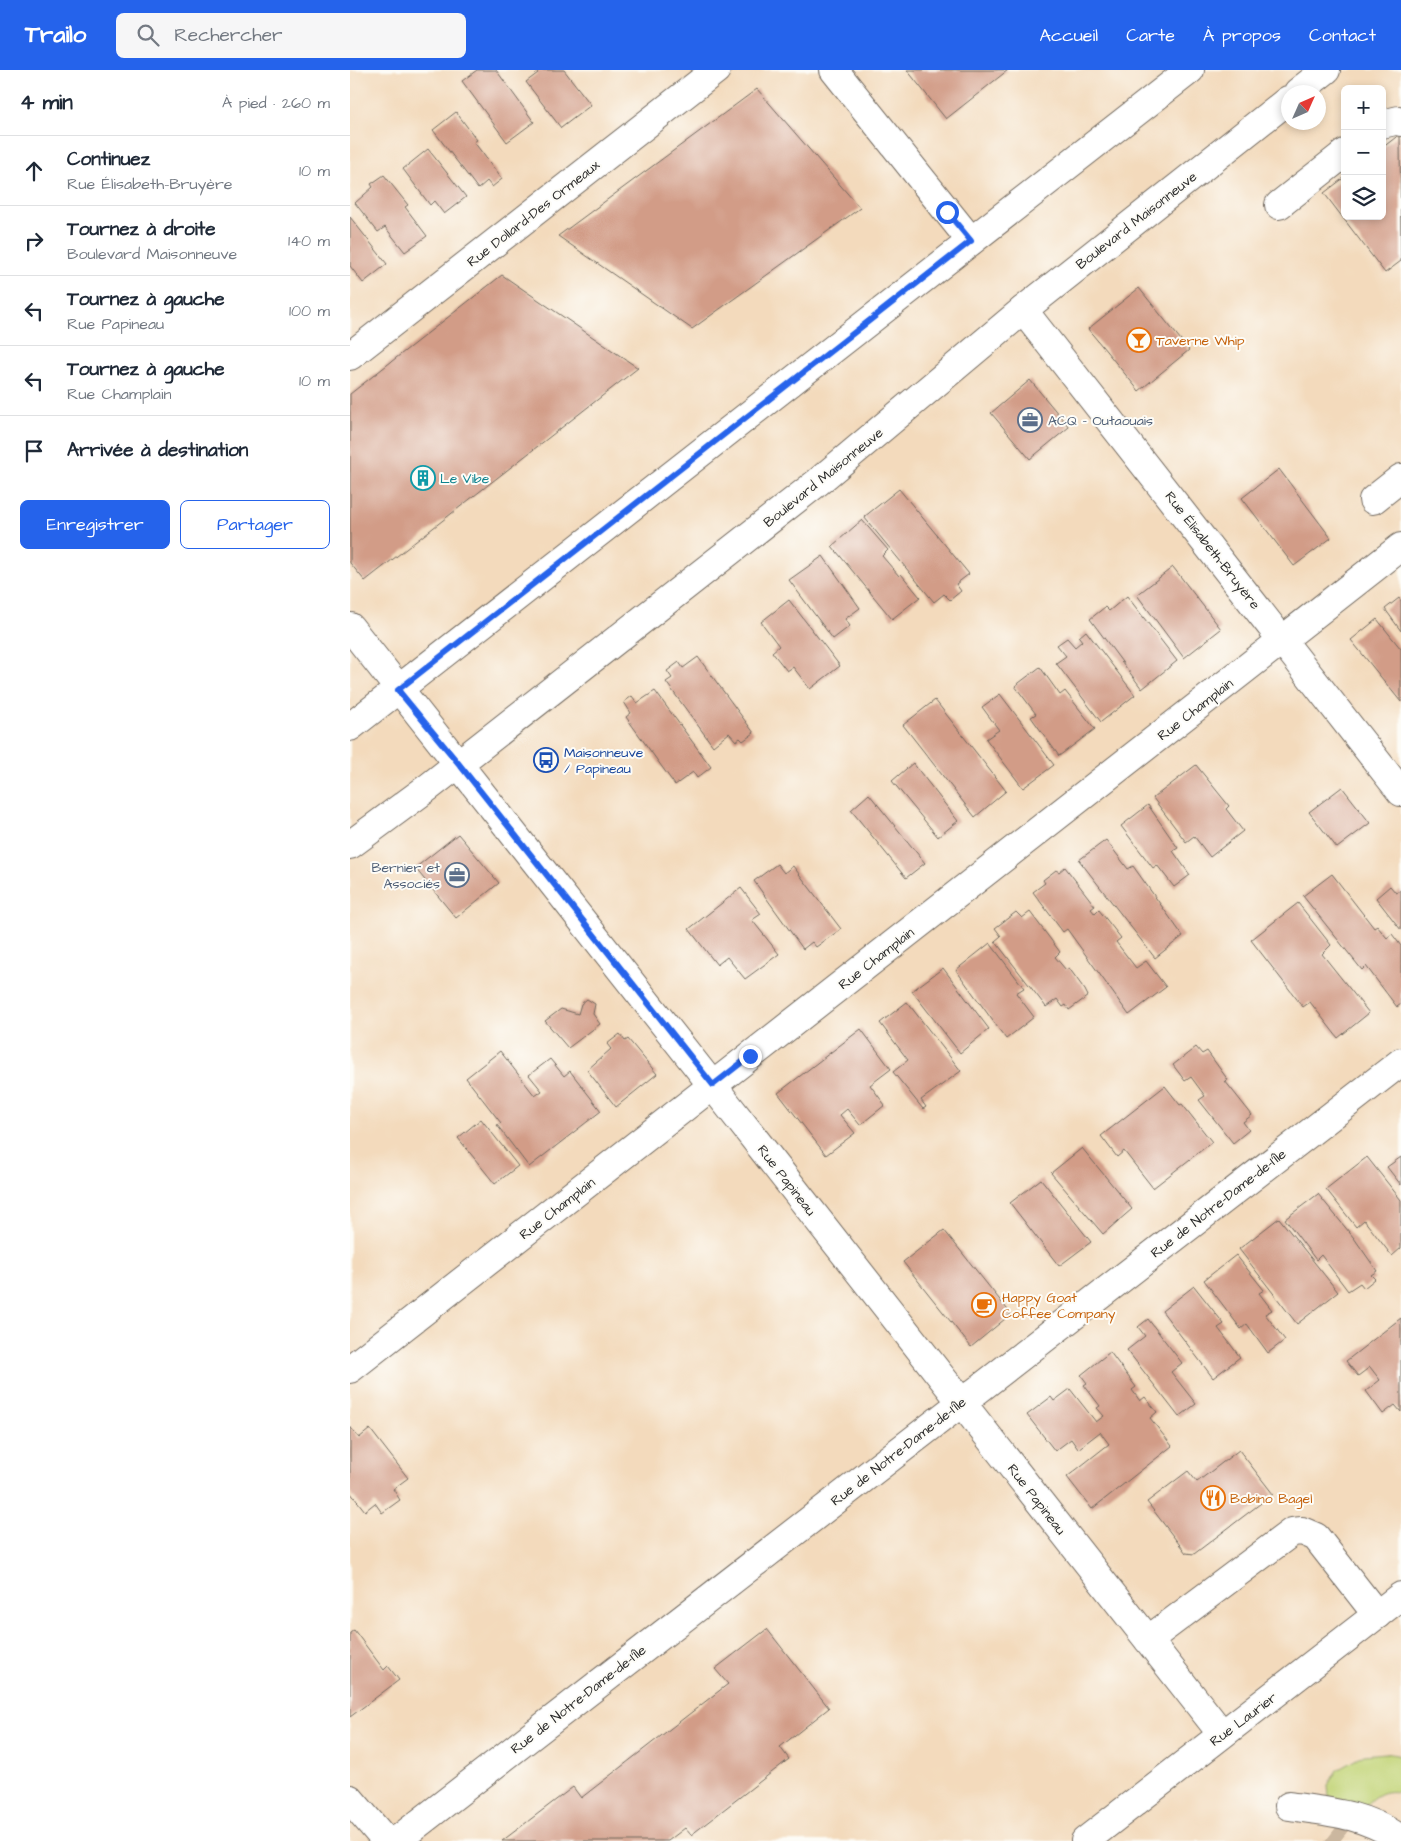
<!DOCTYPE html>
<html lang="fr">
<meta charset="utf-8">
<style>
:root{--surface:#fff;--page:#f6f6f7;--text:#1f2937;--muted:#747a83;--line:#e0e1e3;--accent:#2563eb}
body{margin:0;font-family:"Architects Daughter",sans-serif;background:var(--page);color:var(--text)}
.controls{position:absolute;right:15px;top:15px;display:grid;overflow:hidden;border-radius:8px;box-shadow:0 2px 8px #0003}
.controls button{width:45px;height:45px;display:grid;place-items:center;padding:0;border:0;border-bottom:1px solid var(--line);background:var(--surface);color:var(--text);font:25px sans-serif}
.compass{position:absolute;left:931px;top:15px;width:45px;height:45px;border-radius:50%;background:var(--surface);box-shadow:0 2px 8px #0003;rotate:45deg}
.stop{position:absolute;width:15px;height:15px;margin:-11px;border:4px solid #2563eb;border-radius:50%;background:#fff}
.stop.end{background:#2563eb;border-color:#fff;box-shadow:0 1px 5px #0008}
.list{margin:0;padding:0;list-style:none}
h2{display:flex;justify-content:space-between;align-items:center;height:65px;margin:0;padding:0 20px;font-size:21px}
h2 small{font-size:16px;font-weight:400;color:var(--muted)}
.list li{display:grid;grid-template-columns:32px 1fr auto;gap:15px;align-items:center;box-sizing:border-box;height:70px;padding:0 20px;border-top:1px solid var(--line)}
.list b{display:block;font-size:19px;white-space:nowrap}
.list p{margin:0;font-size:16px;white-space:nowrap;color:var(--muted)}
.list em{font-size:16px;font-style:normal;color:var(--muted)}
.actions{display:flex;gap:10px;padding:15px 20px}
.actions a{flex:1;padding:11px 0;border:1px solid var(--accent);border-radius:8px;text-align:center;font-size:18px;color:var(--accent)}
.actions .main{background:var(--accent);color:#fff}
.icon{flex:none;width:28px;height:28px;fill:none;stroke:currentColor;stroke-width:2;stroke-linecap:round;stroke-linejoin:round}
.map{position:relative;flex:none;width:1051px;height:1771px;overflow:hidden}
header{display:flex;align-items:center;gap:30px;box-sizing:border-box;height:70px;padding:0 25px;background:var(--accent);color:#fff}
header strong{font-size:24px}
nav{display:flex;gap:28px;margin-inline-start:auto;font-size:18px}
.search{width:350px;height:45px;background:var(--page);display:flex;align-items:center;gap:12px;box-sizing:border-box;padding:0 18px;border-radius:8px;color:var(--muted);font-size:19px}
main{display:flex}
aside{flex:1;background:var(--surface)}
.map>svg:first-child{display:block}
.green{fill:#c2d477;stroke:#768051}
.building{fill:#d29c87}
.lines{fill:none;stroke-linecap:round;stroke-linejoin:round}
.minor-tunnel{stroke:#cbb79f;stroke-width:28;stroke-dasharray:28 14;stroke-linecap:butt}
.minor-casing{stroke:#71685e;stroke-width:30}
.major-casing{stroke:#71685e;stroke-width:30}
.minor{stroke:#fff;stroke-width:28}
.major{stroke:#fff;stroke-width:28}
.route{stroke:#2563eb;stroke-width:6}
.labels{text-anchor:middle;stroke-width:4;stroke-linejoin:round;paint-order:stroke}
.street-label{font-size:14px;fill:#2b2b2b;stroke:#fdfcf7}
.food-label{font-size:14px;fill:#c56008;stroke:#fdfcf7;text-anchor:start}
.service-label{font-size:14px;fill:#4e5e75;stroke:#fdfcf7;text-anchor:start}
.culture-label{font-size:14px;fill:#0d838f;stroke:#fdfcf7;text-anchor:start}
.transit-label{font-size:14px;fill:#164399;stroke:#fdfcf7;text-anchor:start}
</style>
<header>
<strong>Trailo</strong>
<div class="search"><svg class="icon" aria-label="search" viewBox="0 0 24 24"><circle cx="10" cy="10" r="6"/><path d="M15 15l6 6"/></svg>Rechercher</div>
<nav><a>Accueil</a><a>Carte</a><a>À propos</a><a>Contact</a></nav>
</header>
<main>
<aside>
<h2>4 min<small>À pied · 260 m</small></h2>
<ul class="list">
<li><svg class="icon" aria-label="ahead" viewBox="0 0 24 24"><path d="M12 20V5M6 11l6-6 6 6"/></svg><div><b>Continuez</b><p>Rue Élisabeth-Bruyère</p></div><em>10 m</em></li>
<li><svg class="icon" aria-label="right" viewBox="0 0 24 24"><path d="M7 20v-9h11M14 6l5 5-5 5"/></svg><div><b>Tournez à droite</b><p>Boulevard Maisonneuve</p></div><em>140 m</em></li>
<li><svg class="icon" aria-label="left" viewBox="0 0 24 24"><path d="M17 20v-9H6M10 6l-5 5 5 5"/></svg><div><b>Tournez à gauche</b><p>Rue Papineau</p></div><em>100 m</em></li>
<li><svg class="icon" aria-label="left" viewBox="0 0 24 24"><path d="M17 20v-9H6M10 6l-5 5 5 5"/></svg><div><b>Tournez à gauche</b><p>Rue Champlain</p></div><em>10 m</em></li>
<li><svg class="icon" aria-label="arrive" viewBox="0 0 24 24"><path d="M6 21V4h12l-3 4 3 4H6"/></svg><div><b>Arrivée à destination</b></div></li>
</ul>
<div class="actions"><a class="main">Enregistrer</a><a>Partager</a></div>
</aside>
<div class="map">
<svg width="1051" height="1771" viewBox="0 0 1051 1771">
<rect width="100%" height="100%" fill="#fdfcf7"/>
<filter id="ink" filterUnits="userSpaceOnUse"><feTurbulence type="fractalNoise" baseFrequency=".02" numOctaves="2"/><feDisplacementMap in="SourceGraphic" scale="10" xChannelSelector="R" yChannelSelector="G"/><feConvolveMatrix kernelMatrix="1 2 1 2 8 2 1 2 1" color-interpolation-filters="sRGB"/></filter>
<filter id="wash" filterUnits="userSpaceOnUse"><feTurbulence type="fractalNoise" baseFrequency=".0096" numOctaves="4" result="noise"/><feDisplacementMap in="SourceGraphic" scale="20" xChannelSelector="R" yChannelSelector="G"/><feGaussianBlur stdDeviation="1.12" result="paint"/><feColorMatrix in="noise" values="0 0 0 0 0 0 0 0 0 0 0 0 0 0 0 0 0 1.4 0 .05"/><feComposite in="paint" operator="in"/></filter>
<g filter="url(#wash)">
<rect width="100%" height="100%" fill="#f3dabc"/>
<!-- green -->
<path class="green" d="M1036,1683L1051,1686V1723C1029,1717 1019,1731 1006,1746L980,1741L978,1715L987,1700L1014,1685Z"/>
<g id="blocks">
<!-- building -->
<path class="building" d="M127,0H146L184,52L157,72L112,11Z
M186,0H214L241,35L211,58L176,12L188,3Z
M557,0H658L596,49Z
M407,19L510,138L342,259L208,166Z
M106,42L127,70L124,72L152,109L142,117L137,111L128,119L83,60Z
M1050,64L1051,191L1035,203L974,123L995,107V146H1032V78Z
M78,79L116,127L94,144L84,131L80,135L53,99Z
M34,105L58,135L55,137L77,166L55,182L35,157L28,162L5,133L23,117L21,114Z
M0,147L37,194L13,213L0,196Z
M152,205L288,298L15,511L0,493V324Z
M789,218L839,280L789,321L738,259Z
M680,310L719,357L680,389L641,343Z
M929,399L981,468L944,496L892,428Z
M549,419L619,504L606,514L611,521L600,530L594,524L584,532L514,447Z
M512,450L538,480L532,486L549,506L551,504L570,527L542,549L482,476Z
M473,486L510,538L495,549L500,556L483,569L439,510Z
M823,497L871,559L834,588L787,525Z
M777,526L827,591L792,619L740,549L755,537L759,541Z
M1049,528L1051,531V561L1035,539Z
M439,530L490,596L460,619L443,597L437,601L422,582L429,576L411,552Z
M1027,549L1051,579V632L1001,570Z
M736,561L785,625L751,652L706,593L716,586L707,575L717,568L725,577L732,571L729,567Z
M348,587L404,663L393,671L390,668L386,671L379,663L363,676L316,612L322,608L317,601L329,592L333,598Z
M690,597L710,625L715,621L745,659L709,686L681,647L686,644L665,616Z
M305,621L361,697L347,708L343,702L325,715L276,647L281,643L274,632L282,626L287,633Z
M650,624L704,695L673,718L636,669L649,660L632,637Z
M585,630L656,721L625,747L553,655Z
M563,693L608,751L588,767L542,711Z
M846,695L879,736L876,739L893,761L860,787L844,766L836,772L803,728Z
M992,717L1020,753L987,778L959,742Z
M519,724L575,793L556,808L501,740Z
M798,735L828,778L823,781L840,805L824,817L807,795L803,798L771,756Z
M108,764L149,813L106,848L65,798Z
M756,770L778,799L783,796L833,866L805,888L729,790Z
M427,794L434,803L443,796L491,859L466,877L462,872L453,879L404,811Z
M715,797L745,836L741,839L745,844L749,840L771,868L766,872L786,898L796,891L816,917L779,945L717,859L713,862L683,822L695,813L693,810L706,800L709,802Z
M982,804L1024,858L1027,856L1037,868L1042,864L1051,876V934L1047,937L1016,896L1012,900L953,826Z
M1040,816L1046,823L1051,820V860L1026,828Z
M391,818L411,844L402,850L429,884L395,909L377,887L367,895L339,859Z
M948,833L981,875L972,884L1019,943L988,968L960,932L953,937L901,870Z
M666,842L672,848L680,842L710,882L705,887L716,900L719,898L735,920L738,926L719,940L716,935L713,937L707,929L696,937L645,871L651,866L645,858Z
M640,873L674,918L666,923L684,947L656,969L606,900Z
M593,898L639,959L610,983L562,921Z
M237,929L245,934L243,944L250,954L218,978L195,951L211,939L228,944L231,934Z
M557,932L611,1001L571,1030L576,1037L573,1039L543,1002L558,990L530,953Z
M511,959L541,999L520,1015L535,1035L510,1055L497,1039L490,1045L505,1063L476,1085L428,1023Z
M270,964L275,971L278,969L307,1004L266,1037L237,1000L261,979L257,974Z
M846,977L852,984L857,981L878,1010L875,1011L902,1045L893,1052L899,1060L883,1073L849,1030L855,1026L841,1007L835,1011L823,995Z
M150,981L185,1026L192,1021L179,1005L200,989L214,1006L220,1001L251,1041L179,1097L147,1055L151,1053L116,1008Z
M815,1016L830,1035L832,1034L862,1072L803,1118L774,1081L767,1087L751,1066Z
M131,1049L168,1096L145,1114L108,1068Z
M732,1078L782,1139L753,1164L701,1103Z
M1017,1087L1051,1130V1178L1042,1186L1014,1150L1006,1157L976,1119Z
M1051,1087V1115L1037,1097Z
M691,1109L741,1172L709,1196L660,1133Z
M968,1124L1004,1168L1027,1201L1021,1205L1025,1209L1014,1218L1010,1213L998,1221L971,1185L966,1190L935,1149Z
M929,1148L988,1222L947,1254L889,1179Z
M594,1160L661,1244L621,1277L553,1192Z
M886,1185L914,1220L909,1223L922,1240L915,1244L935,1270L918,1283L897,1254L891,1259L854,1210Z
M844,1216L874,1254L868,1258L890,1287L863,1308L812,1241Z
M1051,1248V1342L1045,1335L1033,1344L1016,1321L1030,1310L1020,1297L1008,1306L996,1291Z
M798,1249L832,1293L821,1302L846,1334L829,1347L777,1280L795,1266L788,1257Z
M760,1282L786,1317L782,1320L790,1331L795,1327L807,1342L800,1348L822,1376L742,1439L717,1407L759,1374L750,1362L728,1379L721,1369L705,1381L677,1345L701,1327L704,1331L720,1319L746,1352L754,1346L747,1338L750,1336L734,1315L737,1313L731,1305Z
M0,1358H1L9,1368L20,1359L58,1408L43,1419L50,1430L32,1443L25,1433L15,1441L0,1422Z
M889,1380L923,1424L844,1484L836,1483L797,1432L838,1401L847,1412Z
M417,1559L479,1638L430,1677L439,1689L341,1765L335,1758L318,1771H152L223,1717L231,1728L378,1614L365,1599Z
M4,1560L34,1600L38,1596L49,1610L0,1647V1563Z"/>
</g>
</g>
<g filter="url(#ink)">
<use href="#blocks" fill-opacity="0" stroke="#71685e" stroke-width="1"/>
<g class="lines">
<!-- minor-tunnel -->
<path class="minor-tunnel" d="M981,1764L990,1771"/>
<defs>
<path id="minor" d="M484,0L621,171
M1032,54L1049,50L1051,52
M929,135L995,83
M673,240L1051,722
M0,286L366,0
M1023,430L1051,408
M0,557L381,1039L872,1664
M0,1299L1051,477
M798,1570L942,1462L952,1461L966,1467L1027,1545
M0,1729L36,1771
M939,1736C983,1742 1013,1744 1051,1769
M46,1771L1051,992"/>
<path id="major" d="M948,22L976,0
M0,657L840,0
M0,775L80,716L468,412L673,240L938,30
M735,1771L1051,1526"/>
</defs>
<!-- minor casing -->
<use href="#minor" class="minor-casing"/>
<!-- major casing -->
<use href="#major" class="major-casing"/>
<!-- minor -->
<use href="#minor" class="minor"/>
<!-- major -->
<use href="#major" class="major"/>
</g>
</g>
<g class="lines" filter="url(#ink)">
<!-- route -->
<path class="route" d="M400,986L363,1015L109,694L48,620L621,171L597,142"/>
</g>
<!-- icons -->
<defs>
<symbol id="bar-ring" viewBox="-11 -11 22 22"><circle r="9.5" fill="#fdfcf7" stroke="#e8710a" stroke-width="1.5"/><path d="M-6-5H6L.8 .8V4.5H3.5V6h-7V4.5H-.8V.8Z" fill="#e8710a"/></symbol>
<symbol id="office-ring" viewBox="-11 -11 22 22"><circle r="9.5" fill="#fdfcf7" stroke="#5c6f8a" stroke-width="1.5"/><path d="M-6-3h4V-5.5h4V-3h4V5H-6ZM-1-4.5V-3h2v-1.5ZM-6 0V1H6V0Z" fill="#5c6f8a"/></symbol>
<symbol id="building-ring" viewBox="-11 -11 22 22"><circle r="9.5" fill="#fdfcf7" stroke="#0f9aa8" stroke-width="1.5"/><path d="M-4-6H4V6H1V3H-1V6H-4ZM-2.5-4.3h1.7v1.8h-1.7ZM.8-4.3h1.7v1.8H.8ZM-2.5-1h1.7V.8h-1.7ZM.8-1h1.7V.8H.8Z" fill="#0f9aa8"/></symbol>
<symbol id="bus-ring" viewBox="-11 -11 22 22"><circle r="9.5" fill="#fdfcf7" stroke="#1a4fb4" stroke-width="1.5"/><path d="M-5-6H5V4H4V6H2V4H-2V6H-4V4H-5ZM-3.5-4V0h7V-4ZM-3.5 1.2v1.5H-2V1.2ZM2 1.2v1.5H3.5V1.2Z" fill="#1a4fb4"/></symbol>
<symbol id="cafe-ring" viewBox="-11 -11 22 22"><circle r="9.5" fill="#fdfcf7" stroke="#e8710a" stroke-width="1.5"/><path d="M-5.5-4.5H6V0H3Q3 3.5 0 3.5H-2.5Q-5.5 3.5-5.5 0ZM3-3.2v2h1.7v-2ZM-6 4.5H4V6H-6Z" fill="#e8710a"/></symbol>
<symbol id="restaurant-ring" viewBox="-11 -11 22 22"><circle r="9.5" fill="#fdfcf7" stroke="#e8710a" stroke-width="1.5"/><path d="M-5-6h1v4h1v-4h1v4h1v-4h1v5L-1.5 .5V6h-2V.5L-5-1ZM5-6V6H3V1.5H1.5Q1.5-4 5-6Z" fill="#e8710a"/></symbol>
</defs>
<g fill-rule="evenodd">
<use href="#bar-ring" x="775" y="256" width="28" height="28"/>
<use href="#office-ring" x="666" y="336" width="28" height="28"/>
<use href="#building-ring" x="59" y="394" width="28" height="28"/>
<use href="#bus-ring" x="182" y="676" width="28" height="28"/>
<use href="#office-ring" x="93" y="791" width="28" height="28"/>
<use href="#cafe-ring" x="620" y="1221" width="28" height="28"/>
<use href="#restaurant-ring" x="849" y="1414" width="28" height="28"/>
</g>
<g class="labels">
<!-- street labels -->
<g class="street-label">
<text transform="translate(183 143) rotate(-38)" y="5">Rue Dollard-Des Ormeaux</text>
<text transform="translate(786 150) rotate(-38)" y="5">Boulevard Maisonneuve</text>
<text transform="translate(473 407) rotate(-39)" y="5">Boulevard Maisonneuve</text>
<text transform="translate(863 480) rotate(52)" y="5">Rue Élisabeth-Bruyère</text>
<text transform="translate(845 639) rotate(-38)" y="5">Rue Champlain</text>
<text transform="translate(526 888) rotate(-38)" y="5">Rue Champlain</text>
<text transform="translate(437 1110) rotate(52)" y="5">Rue Papineau</text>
<text transform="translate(868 1133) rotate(-38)" y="5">Rue de Notre-Dame-de-I'Île</text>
<text transform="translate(207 1138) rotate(-38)" y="5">Rue Champlain</text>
<text transform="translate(548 1381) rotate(-38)" y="5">Rue de Notre-Dame-de-I'Île</text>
<text transform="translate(687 1429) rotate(52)" y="5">Rue Papineau</text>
<text transform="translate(228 1629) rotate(-38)" y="5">Rue de Notre-Dame-de-I'Île</text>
<text transform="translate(893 1649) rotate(-37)" y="5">Rue Laurier</text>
</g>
<!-- food labels -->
<g class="food-label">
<text x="806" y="275">Taverne Whip</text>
<text x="652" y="1232">Happy Goat<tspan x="652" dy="16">Coffee Company</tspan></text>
<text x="880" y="1433">Bobino Bagel</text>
</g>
<!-- service labels -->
<g class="service-label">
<text x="698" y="355">ACQ - Outaouais</text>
<text x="90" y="802" text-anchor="end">Bernier et<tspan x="90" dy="16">Associés</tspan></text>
</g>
<!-- culture labels -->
<g class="culture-label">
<text x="90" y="413">Le Vibe</text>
</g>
<!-- transit labels -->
<g class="transit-label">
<text x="214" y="687">Maisonneuve<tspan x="214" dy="16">/ Papineau</tspan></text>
</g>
</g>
</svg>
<div class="controls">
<button>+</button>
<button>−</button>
<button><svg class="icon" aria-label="layers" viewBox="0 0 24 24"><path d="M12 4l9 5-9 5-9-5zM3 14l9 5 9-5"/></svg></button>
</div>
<svg class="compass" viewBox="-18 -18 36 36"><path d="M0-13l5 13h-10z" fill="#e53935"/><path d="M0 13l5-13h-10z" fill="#747a83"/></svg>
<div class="stop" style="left:597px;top:142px"></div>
<div class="stop end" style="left:400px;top:986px"></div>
</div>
</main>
